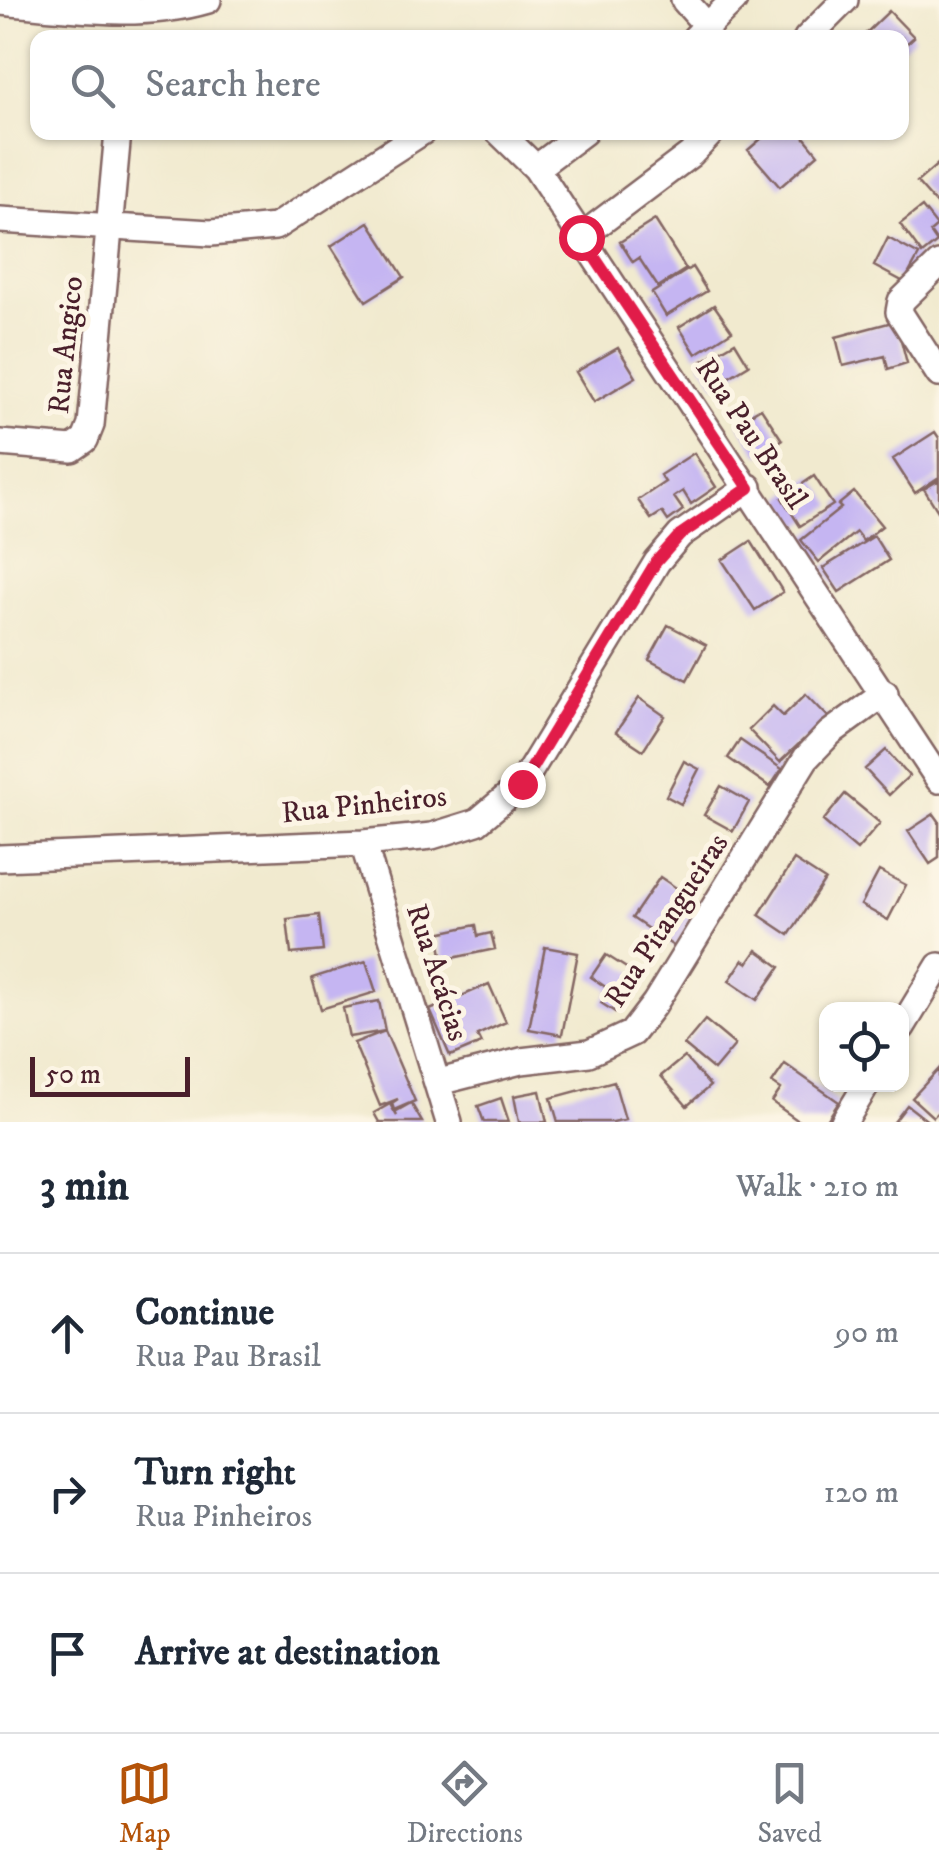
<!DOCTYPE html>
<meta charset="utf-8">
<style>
:root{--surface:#fff;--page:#f6f6f7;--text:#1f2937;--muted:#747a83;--line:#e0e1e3;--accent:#b45309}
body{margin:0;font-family:"IM FELL DW Pica",serif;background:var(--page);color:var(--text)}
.controls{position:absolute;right:30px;bottom:30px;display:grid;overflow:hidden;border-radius:20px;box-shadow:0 2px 8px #0004}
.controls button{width:90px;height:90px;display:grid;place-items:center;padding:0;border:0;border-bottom:2px solid var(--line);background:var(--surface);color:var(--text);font:50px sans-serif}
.scale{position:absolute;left:30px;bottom:25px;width:160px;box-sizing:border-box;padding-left:10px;border:5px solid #4a1f2b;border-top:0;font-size:28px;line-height:35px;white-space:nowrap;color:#4a1f2b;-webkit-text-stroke:8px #fcf5e5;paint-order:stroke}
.stop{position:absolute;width:30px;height:30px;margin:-22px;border:8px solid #e11d48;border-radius:50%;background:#fff}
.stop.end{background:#e11d48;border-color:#fff;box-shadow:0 2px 10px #0008}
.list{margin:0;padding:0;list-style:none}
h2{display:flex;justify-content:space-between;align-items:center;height:130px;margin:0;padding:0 40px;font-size:42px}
h2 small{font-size:32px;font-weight:400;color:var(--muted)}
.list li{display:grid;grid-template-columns:65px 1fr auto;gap:30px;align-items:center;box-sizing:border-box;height:160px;padding:0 40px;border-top:2px solid var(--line)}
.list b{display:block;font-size:38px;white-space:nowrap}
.list p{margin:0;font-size:32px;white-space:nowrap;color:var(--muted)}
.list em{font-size:32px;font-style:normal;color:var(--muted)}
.icon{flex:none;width:55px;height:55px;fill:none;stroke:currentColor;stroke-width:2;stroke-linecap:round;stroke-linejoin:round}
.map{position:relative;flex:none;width:939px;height:1122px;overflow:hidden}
.search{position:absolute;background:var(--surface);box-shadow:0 2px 8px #0004;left:30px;right:30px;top:30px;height:110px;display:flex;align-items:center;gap:25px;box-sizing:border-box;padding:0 35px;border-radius:20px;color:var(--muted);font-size:38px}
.sheet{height:610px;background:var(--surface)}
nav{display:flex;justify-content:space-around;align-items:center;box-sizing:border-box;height:140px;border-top:2px solid var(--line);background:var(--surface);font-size:28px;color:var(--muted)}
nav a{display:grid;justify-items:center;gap:5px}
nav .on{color:var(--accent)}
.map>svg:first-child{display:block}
.building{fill:#c5b5f2}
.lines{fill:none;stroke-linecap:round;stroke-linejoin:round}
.minor-casing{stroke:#846664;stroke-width:30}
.minor{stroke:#fff;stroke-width:25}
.route{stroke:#e11d48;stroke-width:12}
.labels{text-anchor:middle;stroke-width:10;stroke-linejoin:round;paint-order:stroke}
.street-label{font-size:30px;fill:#4a1f2b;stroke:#fcf5e5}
</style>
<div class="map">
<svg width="939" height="1122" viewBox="0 0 939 1122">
<rect width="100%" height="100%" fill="#fcf5e5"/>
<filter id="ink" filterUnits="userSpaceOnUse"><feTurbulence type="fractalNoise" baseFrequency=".01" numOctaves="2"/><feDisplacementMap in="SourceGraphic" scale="20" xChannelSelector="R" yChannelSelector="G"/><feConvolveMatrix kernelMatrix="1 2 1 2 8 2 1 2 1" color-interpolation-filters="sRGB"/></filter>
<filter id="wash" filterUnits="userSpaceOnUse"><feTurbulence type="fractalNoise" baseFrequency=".0048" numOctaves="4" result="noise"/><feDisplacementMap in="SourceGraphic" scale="40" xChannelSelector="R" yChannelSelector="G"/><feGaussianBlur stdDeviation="2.25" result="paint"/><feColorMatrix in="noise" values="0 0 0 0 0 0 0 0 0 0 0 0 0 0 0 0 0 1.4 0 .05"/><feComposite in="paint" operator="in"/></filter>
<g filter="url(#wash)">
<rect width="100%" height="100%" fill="#f1eacf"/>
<g id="blocks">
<!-- building -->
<path class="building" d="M889,11L914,37L902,48V38H861Z
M769,132H800L818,154L780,187L748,150Z
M939,163V207L917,182Z
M922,207L937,226L930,232L937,242L922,254L900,224Z
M655,220L686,269L658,287L639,258L633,262L620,242Z
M369,222L404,277L366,301L331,246Z
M888,238L919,255L904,282L874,266Z
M692,267L707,291L666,316L652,293Z
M714,305L732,331L696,354L679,327Z
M896,321L907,363L888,369L885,356L843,366L836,337Z
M735,342L749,365L716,385L701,362Z
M618,348L636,377L594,402L576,372Z
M761,408L782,440L759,455L738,422Z
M935,432L939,438V477L915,493L893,459Z
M694,453L716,487L691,504L683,491L674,497L683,510L668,521L662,512L651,519L638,500L665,482L660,475Z
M814,476L833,505L800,526L782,498Z
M939,480V513L924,489Z
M854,492L882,526L863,541L856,532L819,562L801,540L841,508L838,505Z
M874,536L889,560L839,592L823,568Z
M751,541L783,592L755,610L722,560Z
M668,625L706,645L687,680L649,660Z
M806,694L831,720L807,744L803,740L780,762L749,730L773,706L783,716Z
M639,698L665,716L643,750L616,732Z
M740,740L782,769L770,787L728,758Z
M886,750L909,776L889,795L865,769Z
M684,761L699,769L681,804L666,796Z
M721,786L749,802L733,831L704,815Z
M845,794L880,823L857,850L823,821Z
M934,814L939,821V858L930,864L908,831Z
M794,860L825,880L789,935L759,915Z
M879,871L906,885L888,920L861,905Z
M660,877L703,906L675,947L632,918Z
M319,915L323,951L291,954L287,919Z
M476,925L478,936L491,933L495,949L443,960L438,933Z
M545,947L578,953L562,1035L529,1029Z
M757,950L780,967L757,1000L729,981L743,960L748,963Z
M606,955L639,976L615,1012L601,1003L610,990L591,977Z
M366,961L376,992L321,1009L312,978Z
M489,984L506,1022L477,1035L481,1043L450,1056L430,1010Z
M379,1001L385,1031L349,1037L343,1008Z
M705,1020L735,1045L714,1070L684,1045Z
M385,1031L415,1101L394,1110L392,1103L398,1099L380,1106L354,1043Z
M684,1057L710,1086L687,1106L661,1076Z
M785,1064L839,1102L826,1122H800L772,1102L781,1089L772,1083Z
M939,1069V1111L933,1117L912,1098Z
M614,1081L625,1119L613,1122H558L551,1098Z
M540,1091L547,1122H519L514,1096Z
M501,1098L509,1122H484L478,1106Z
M411,1103L422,1122H379L374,1113L390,1104L397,1116L395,1112Z
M907,1105L929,1122H894Z"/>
</g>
</g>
<g filter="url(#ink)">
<use href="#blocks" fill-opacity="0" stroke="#846664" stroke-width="2.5"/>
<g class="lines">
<defs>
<path id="minor" d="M684,0L707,26
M0,2C70,8 140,20 208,0
M695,38L734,0
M807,38L845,0
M499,132L536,168L939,780
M536,168L584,132
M0,220L211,233L275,227L422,132
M581,237L691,154L712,132
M939,264L901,301L899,312L939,374
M0,443L72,449L85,440L91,425L118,132
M363,843L449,1122
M0,858L363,843L432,836L477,822L522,784L657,562L680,535L749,487
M902,1027L939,966
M439,1082L521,1061L589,1053L632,1033L655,1003L806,758L830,733L885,693
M844,1122L867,1084"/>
</defs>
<!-- minor casing -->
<use href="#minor" class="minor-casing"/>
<!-- minor -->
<use href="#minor" class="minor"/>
</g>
</g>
<g class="lines" filter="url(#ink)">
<!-- route -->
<path class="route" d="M522,784L656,562L680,535L749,488L581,237"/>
</g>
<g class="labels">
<!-- street labels -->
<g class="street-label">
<text transform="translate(65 345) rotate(-84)" y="10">Rua Angico</text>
<text transform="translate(752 433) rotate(56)" y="10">Rua Pau Brasil</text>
<text transform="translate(364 804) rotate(-6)" y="10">Rua Pinheiros</text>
<text transform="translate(666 920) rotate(-57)" y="10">Rua Pitangueiras</text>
<text transform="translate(438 972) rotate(72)" y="10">Rua Acácias</text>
</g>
</g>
</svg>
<div class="controls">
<button><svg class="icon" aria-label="locate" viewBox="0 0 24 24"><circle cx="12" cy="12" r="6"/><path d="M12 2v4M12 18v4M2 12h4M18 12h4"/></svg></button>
</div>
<div class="scale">50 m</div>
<div class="stop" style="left:581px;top:237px"></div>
<div class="stop end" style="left:522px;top:784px"></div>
<div class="search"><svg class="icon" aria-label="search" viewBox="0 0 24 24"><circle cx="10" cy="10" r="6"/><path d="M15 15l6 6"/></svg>Search here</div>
</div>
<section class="sheet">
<h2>3 min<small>Walk · 210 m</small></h2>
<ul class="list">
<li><svg class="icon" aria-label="ahead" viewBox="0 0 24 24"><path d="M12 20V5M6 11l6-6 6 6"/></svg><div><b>Continue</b><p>Rua Pau Brasil</p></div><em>90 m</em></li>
<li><svg class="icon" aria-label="right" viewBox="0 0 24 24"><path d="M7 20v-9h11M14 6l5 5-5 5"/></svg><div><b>Turn right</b><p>Rua Pinheiros</p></div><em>120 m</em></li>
<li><svg class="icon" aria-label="arrive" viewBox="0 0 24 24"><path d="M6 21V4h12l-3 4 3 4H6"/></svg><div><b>Arrive at destination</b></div></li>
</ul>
</section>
<nav>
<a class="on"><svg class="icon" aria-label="map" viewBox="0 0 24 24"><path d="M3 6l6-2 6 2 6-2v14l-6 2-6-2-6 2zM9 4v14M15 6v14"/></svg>Map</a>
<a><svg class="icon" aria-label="directions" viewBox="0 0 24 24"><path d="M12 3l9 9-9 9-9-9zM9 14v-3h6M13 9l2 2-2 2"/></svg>Directions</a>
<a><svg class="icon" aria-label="saved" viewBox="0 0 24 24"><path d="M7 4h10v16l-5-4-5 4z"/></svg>Saved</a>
</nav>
